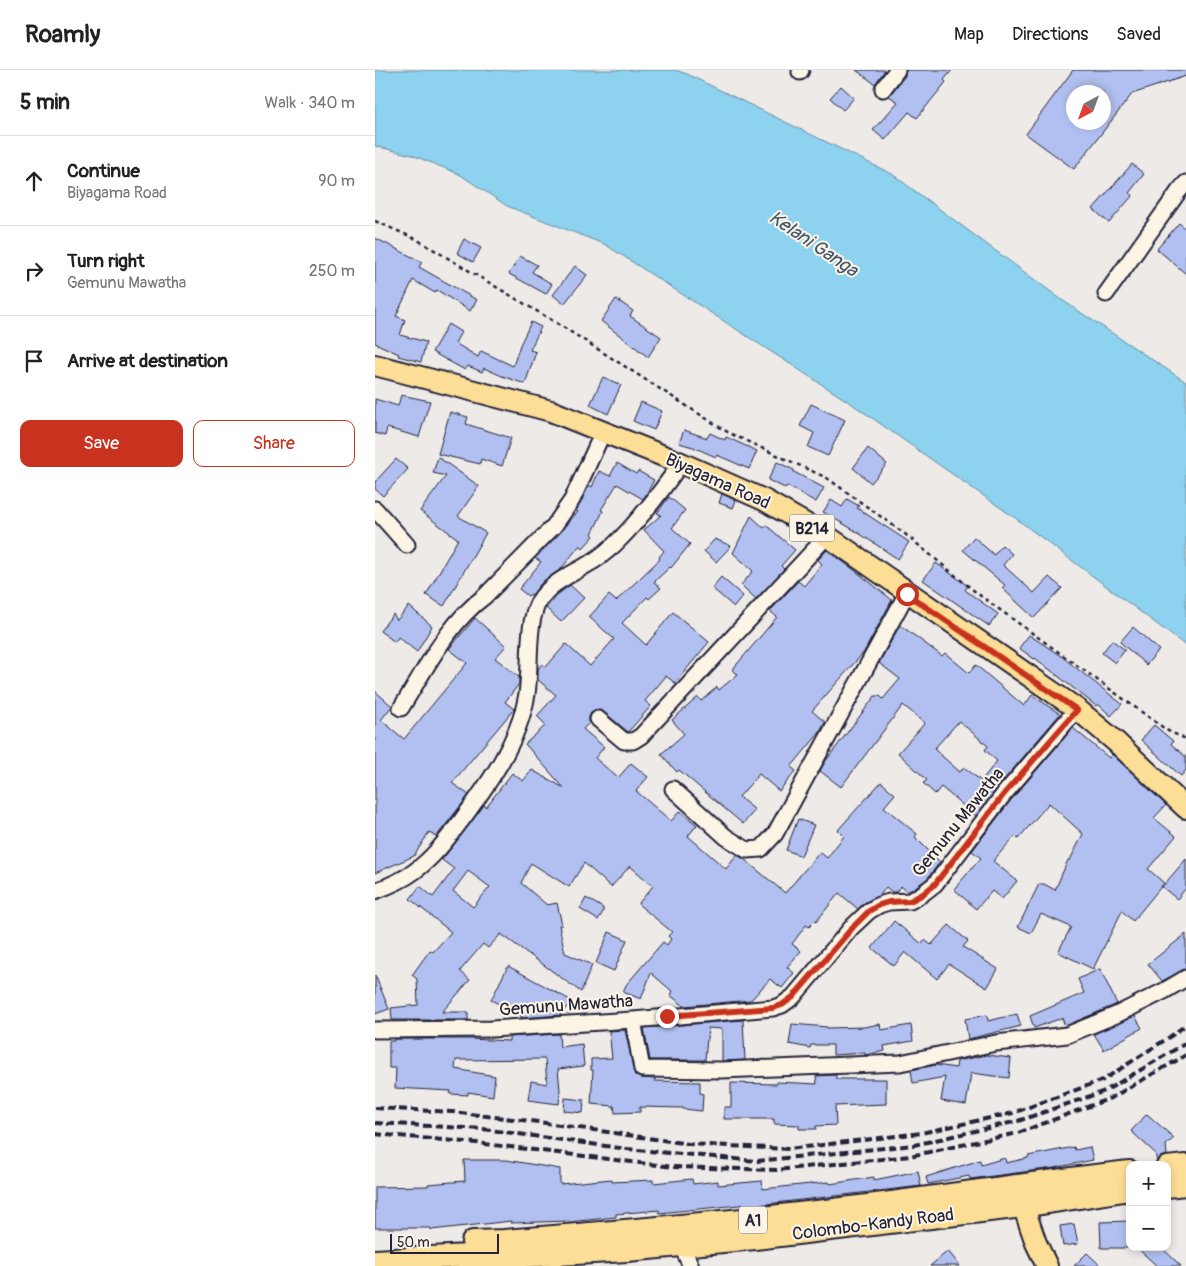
<!DOCTYPE html>
<meta charset="utf-8">
<style>
:root{--surface:#fff;--page:#f2f2f2;--text:#222;--muted:#767676;--line:#e0e0e0;--accent:#c8321e}
body{margin:0;font-family:Pangolin,sans-serif;background:var(--page);color:var(--text)}
.controls{position:absolute;right:15px;bottom:15px;display:grid;overflow:hidden;border-radius:10px;box-shadow:0 2px 8px #0003}
.controls button{width:45px;height:45px;display:grid;place-items:center;padding:0;border:0;border-bottom:1px solid var(--line);background:var(--surface);color:var(--text);font:25px sans-serif}
.compass{position:absolute;left:691px;top:15px;width:45px;height:45px;border-radius:50%;background:var(--surface);box-shadow:0 2px 8px #0003;rotate:221deg}
.scale{position:absolute;left:15px;bottom:12px;width:109px;box-sizing:border-box;padding-left:5px;border:2px solid #22223b;border-top:0;font-size:14px;line-height:18px;white-space:nowrap;color:#22223b;-webkit-text-stroke:4px #fcf5e5;paint-order:stroke}
.stop{position:absolute;width:15px;height:15px;margin:-11px;border:4px solid #c8321e;border-radius:50%;background:#fff}
.stop.end{background:#c8321e;border-color:#fff;box-shadow:0 1px 5px #0008}
.list{margin:0;padding:0;list-style:none}
h2{display:flex;justify-content:space-between;align-items:center;height:65px;margin:0;padding:0 20px;font-size:21px}
h2 small{font-size:16px;font-weight:400;color:var(--muted)}
.list li{display:grid;grid-template-columns:32px 1fr auto;gap:15px;align-items:center;box-sizing:border-box;height:90px;padding:0 20px;border-top:1px solid var(--line)}
.list b{display:block;font-size:19px;white-space:nowrap}
.list p{margin:0;font-size:16px;white-space:nowrap;color:var(--muted)}
.list em{font-size:16px;font-style:normal;color:var(--muted)}
.actions{display:flex;gap:10px;padding:15px 20px}
.actions a{flex:1;padding:11px 0;border:1px solid var(--accent);border-radius:10px;text-align:center;font-size:18px;color:var(--accent)}
.actions .main{background:var(--accent);color:#fff}
.icon{flex:none;width:28px;height:28px;fill:none;stroke:currentColor;stroke-width:2;stroke-linecap:round;stroke-linejoin:round}
.map{position:relative;flex:none;width:811px;height:1196px;overflow:hidden}
header{display:flex;align-items:center;gap:30px;box-sizing:border-box;height:70px;padding:0 25px;background:var(--surface);border-bottom:1px solid var(--line)}
header strong{font-size:24px}
nav{display:flex;gap:28px;margin-inline-start:auto;font-size:18px}
main{display:flex}
aside{flex:1;background:var(--surface)}
.map>svg:first-child{display:block}
.water{fill:#8dd2ee;stroke:#628ca6}
.building{fill:#b1c0f0;stroke:#22223b;fill-rule:evenodd}
.lines{fill:none;stroke-linecap:round;stroke-linejoin:round}
.minor-casing{stroke:#22223b;stroke-width:19}
.major-casing{stroke:#22223b;stroke-width:24}
.highway-casing{stroke:#22223b;stroke-width:26}
.path{stroke:#22223b;stroke-width:2.5;stroke-dasharray:4 4;stroke-linecap:butt}
.minor{stroke:#fcf5e5;stroke-width:15}
.major{stroke:#fdde96;stroke-width:20}
.highway{stroke:#fdde96;stroke-width:22}
.rail{stroke:#22223b;stroke-width:4;stroke-dasharray:8 4;stroke-linecap:butt}
.route{stroke:#c8321e;stroke-width:6}
.labels{text-anchor:middle;stroke-width:4;stroke-linejoin:round;paint-order:stroke}
.shield{fill:#fcf5e5;stroke:#63616e;stroke-width:1}
.shield-label{font-size:16px;font-weight:bold;fill:#22223b}
.street-label{font-size:18px;fill:#22223b;stroke:#fcf5e5}
.water-label{font-size:19px;font-style:italic;fill:#425771;stroke:#fcf5e5}
</style>
<header>
<strong>Roamly</strong>
<nav><a>Map</a><a>Directions</a><a>Saved</a></nav>
</header>
<main>
<aside>
<h2>5 min<small>Walk · 340 m</small></h2>
<ul class="list">
<li><svg class="icon" aria-label="ahead" viewBox="0 0 24 24"><path d="M12 20V5M6 11l6-6 6 6"/></svg><div><b>Continue</b><p>Biyagama Road</p></div><em>90 m</em></li>
<li><svg class="icon" aria-label="right" viewBox="0 0 24 24"><path d="M7 20v-9h11M14 6l5 5-5 5"/></svg><div><b>Turn right</b><p>Gemunu Mawatha</p></div><em>250 m</em></li>
<li><svg class="icon" aria-label="arrive" viewBox="0 0 24 24"><path d="M6 21V4h12l-3 4 3 4H6"/></svg><div><b>Arrive at destination</b></div></li>
</ul>
<div class="actions"><a class="main">Save</a><a>Share</a></div>
</aside>
<div class="map">
<svg width="811" height="1196" viewBox="0 0 811 1196">
<rect width="100%" height="100%" fill="#edeae7"/>
<filter id="ink" filterUnits="userSpaceOnUse"><feTurbulence type="fractalNoise" baseFrequency=".02" numOctaves="2"/><feDisplacementMap in="SourceGraphic" scale="10" xChannelSelector="R" yChannelSelector="G"/><feConvolveMatrix kernelMatrix="1 2 1 2 8 2 1 2 1" color-interpolation-filters="sRGB"/></filter>
<g filter="url(#ink)">
<!-- water -->
<path class="water" d="M0,0H300L312,4L517,104L687,230L811,312V576L643,450L477,334L231,175L132,136L84,104L37,85L0,76Z"/>
<!-- building -->
<path class="building" d="M481,0H510L500,14Z
M531,0H577L569,10L571,12L542,48L534,42L510,70L498,60L523,32L514,26L530,6Z
M698,0H811V6L757,24L699,99L651,64ZM698,22H728V52H698Z
M466,16L479,28L468,40L455,28Z
M757,94L769,104L754,123L758,125L734,153L718,139Z
M804,153L811,159V204L782,179Z
M0,168L47,192L44,197L102,230L95,241L62,220L60,223L38,210L21,246L30,250L25,265L51,272L46,292L23,286L24,284L0,273Z
M89,169L106,178L98,192L82,183Z
M145,186L162,195L157,202L177,214L171,224L134,204Z
M200,196L212,205L189,234L178,225Z
M241,229L258,241L255,246L286,267L273,287L226,251Z
M156,252L166,257L155,280L161,282L150,314L127,306L109,298L107,302L93,296L90,300L57,282L73,254L86,262L80,273L103,287L106,281L138,296L145,275Z
M228,307L246,315L233,344L215,335Z
M26,325L55,331L44,367L12,358L10,366L0,363V329L23,336Z
M266,332L287,341L279,360L258,351Z
M436,334L470,350L453,386L433,377L439,363L425,356Z
M75,342L93,347L91,354L136,368L127,396L106,389L105,394L63,384Z
M309,360L332,368L335,363L350,370L351,367L382,381L374,399L342,385L341,387L318,377L304,373Z
M493,378L512,394L496,413L478,398Z
M63,387L104,416L83,446L111,463L69,536L51,525L83,469L45,441L71,406L58,403Z
M21,389L33,399L8,426L0,419V412Z
M402,392L419,400V402L449,418L441,432L412,416L410,418L393,410Z
M242,393L261,404L263,401L279,410L269,428L268,429L242,414L226,440L228,441L217,464L219,466L208,478L205,475L186,499L168,511L157,525L156,524L153,526L144,519L166,492L160,488L203,442L201,441L214,415L217,417L224,401L235,406Z
M347,424L361,430L358,438L344,433Z
M294,427L310,440L297,458L315,474L296,498L295,497L279,512L286,518L274,529L272,527L247,553L271,575L298,542L334,572L300,613L291,606L270,631L276,636L253,662L229,642L224,640L216,643L214,648V653L208,659L229,677L220,688L243,708L256,693L273,707L261,721L296,751L305,741L322,755L313,766L351,799L362,785L369,789L410,823L445,782L452,788L469,766L463,760L506,712L520,724L509,737L542,764L540,767L565,792L552,809L533,822L526,816L521,822H517L511,817L505,825L489,833L483,839L464,823L441,852L440,851L434,857L431,855L417,874L426,881L412,897L419,903L407,918L395,909L376,930L309,936L295,925L298,922L276,903L266,929L248,922L251,915L288,872L292,875L296,869L293,866L297,862L263,834L278,816L255,796L236,817L209,793L194,817L156,793L146,813L172,835L182,833L187,855H184L190,883L217,895L206,922L126,864L113,878L108,874L85,901L95,910L67,942H93V950H17L16,938L43,935L42,909L37,905L55,880L58,882L76,862L35,829L45,816L58,827L79,799L67,790L109,735L111,737L137,703L148,711L157,700L189,718L150,674L171,655L162,646L181,625L163,610V599L167,594L171,597L191,574L215,596L239,569L214,547L234,525L241,531L285,489L284,487L289,481L269,460L286,445L282,443ZM93,801L115,817L98,837L78,821Z
M472,429L484,436L482,438L534,472L523,489L479,460L448,442L456,430L467,437Z
M376,446L389,458L391,455L420,480L406,496L409,499L381,529L366,515L378,501L358,483Z
M599,467L619,485L627,475L637,484L628,495L659,523L674,507L687,518L659,548L627,518L630,515L588,480Z
M340,469L356,476L341,492L329,481Z
M452,480L482,502L517,530L489,582L437,641L450,652L445,662L416,697L421,701L404,721L384,704L364,727L380,740L368,754L304,700L302,702L286,684L309,664L297,650L323,627L326,631L342,617L344,620L363,604L357,600L402,547L395,541L423,511L429,516L447,494L443,490Z
M561,493L593,516L590,520L623,544L614,556L548,510Z
M346,507L368,526L359,537L337,518Z
M195,515L209,528L186,552L171,538L181,526Z
M34,536L57,556L42,582L23,567L20,572L5,561L18,544L22,550Z
M100,548L131,576L120,588L144,607V614L130,632L139,639L77,713L94,725L61,767L54,762L39,786L0,803V621L17,636L6,650L29,669L92,593L74,579Z
M525,555L567,586L570,583L594,603L601,595L649,636L657,625L685,644L622,718L601,746L566,717L560,724L548,713L552,710L523,683L550,653L528,635L466,717L445,701L450,692L500,626H505L508,629L525,609L504,593ZM584,651L613,676L610,680L622,691L606,711L589,697L585,702L559,679Z
M758,557L784,580L771,595L745,572Z
M654,565L686,586L747,634L736,646L723,634L721,636L660,588L659,589L644,578Z
M737,570L750,580L740,593L727,583Z
M779,655L798,671L796,674L811,687V700L806,706L766,670Z
M698,658L734,688L737,684L791,735L779,748L801,766L773,799L789,813L758,851L747,841L718,899L683,882L696,857L666,844L656,863L643,857L664,814H669L680,820L693,790H695L708,764L674,733L643,769L640,766L618,791L642,811L627,829L617,821L601,839L579,819L606,788L597,781L636,730Z
M423,749L439,755L426,786L411,780Z
M811,789V818L802,829L787,817Z
M211,828L228,838V842L223,850L205,839Z
M519,851L547,874L550,870L556,875L574,855L593,871L588,877L623,899L612,918L574,894L562,909L530,882L519,896L497,878Z
M234,862L252,870L239,901L221,893Z
M811,864V899L787,911L773,894Z
M133,896L197,931L185,945L146,948V945L116,930Z
M725,899L742,934L690,956L687,948L659,958L655,946L709,923L703,909Z
M0,905L14,939L0,944Z
M642,944L646,956L593,969L590,949L612,945L613,951Z
M760,946L767,958L729,980L719,964Z
M368,950L370,990L347,991V959L333,958L330,990H275L269,958Z
M417,954L452,957V958L489,957L505,954L506,960L536,955L538,971L509,976L510,981L490,985V983L458,985V975H436L435,978L414,974Z
M250,960L260,1005L266,1008L280,1009V1011L325,1012V1023L328,1024L327,1041L308,1039V1038L265,1037V1042L240,1043L239,1036L216,1034L218,1000H216V989L237,988L234,961Z
M184,964L185,977L207,974L209,996L183,999L185,1020L184,1034L153,1030L156,1011L172,1014L170,989L81,990L80,999L120,1006L118,1026L93,1022V1025L75,1024L76,1021L20,1018L21,998H14V971H19V969H95L134,971V967Z
M612,985L636,988L634,1008L596,1003L591,1035L566,1031L570,1007L538,1013L536,1000L561,995L581,998L582,991Z
M461,1005V1009H511V1034L460,1036L461,1055L441,1056V1059H424V1055L399,1054V1049H349V1037H356V1013L402,1014V1012L442,1014L441,1006Z
M190,1028L209,1030L208,1043L189,1041Z
M772,1044L799,1068L791,1075L792,1085L785,1087L782,1091L780,1083L756,1061Z
M699,1077L700,1080L715,1077L718,1090L679,1098L595,1109L594,1106L553,1114L551,1107L605,1090L606,1095L630,1088L631,1093L653,1088V1086Z
M89,1090H131L185,1099V1114L237,1109V1112L278,1110V1113L317,1109L318,1114L343,1111V1115L387,1111L388,1119L454,1112L455,1114L499,1107V1110L543,1101L546,1116L374,1136V1134L284,1143V1140L241,1144V1147L194,1152V1151L136,1153V1151L56,1160V1158H0V1117L53,1116V1114L90,1111Z
M755,1151V1178H726L725,1152Z
M699,1154L703,1174L688,1176L685,1156Z
M761,1177H786L806,1196H782Z
M573,1181L585,1196H555Z
M712,1183L726,1196H699Z"/>
<g class="lines">
<defs>
<path id="minor" d="M425,2L426,0
M508,19L522,0
M731,224L804,121L811,113
M0,439L32,475
M26,638C50,600 73,553 110,526L179,456L197,430L228,362
M223,649L249,671H258L266,666L452,466
M298,719L351,767L372,780L386,779L400,764L532,523
M0,821C14,816 28,810 40,801C59,787 72,769 86,751C114,713 144,672 152,624C156,598 151,553 164,531C176,512 196,505 215,493C223,489 232,481 239,475C264,451 286,422 306,393
M258,950L267,999L347,1000L525,993L621,973L692,965L741,945L789,921L811,908
M0,960L116,959L258,950L398,938L407,935L418,927L477,857L494,841L504,835L514,832L535,831L547,824L560,814L629,724L702,639
M306,1175L316,1196"/>
<path id="major" d="M0,295L176,341L306,393L389,430L452,466L702,639L740,671L811,738
M643,1121L661,1173L672,1196"/>
<path id="highway" d="M792,1098L811,1096
M792,1116L811,1114
M98,1172L129,1171C245,1162 361,1152 476,1138C569,1127 662,1112 755,1102
M0,1191L93,1186L132,1187L252,1180L380,1168L648,1136L755,1119"/>
</defs>
<!-- minor casing -->
<use href="#minor" class="minor-casing"/>
<!-- major casing -->
<use href="#major" class="major-casing"/>
<!-- highway casing -->
<use href="#highway" class="highway-casing"/>
<!-- path -->
<path class="path" d="M0,151L41,169L185,255L354,363L452,408L530,464L603,524L793,661L811,669"/>
<!-- minor -->
<use href="#minor" class="minor"/>
<!-- major -->
<use href="#major" class="major"/>
<!-- highway -->
<use href="#highway" class="highway"/>
<!-- rail -->
<path class="rail" d="M0,1038L77,1042L164,1052L314,1074L414,1079L546,1063L638,1043L728,1010L793,968L811,955
M0,1053L108,1059L252,1079L382,1091L539,1075L643,1051L730,1021L811,973
M0,1064L102,1073L298,1097L402,1100L535,1086L643,1063L736,1028L811,985"/>
</g>
</g>
<g class="lines" filter="url(#ink)">
<!-- route -->
<path class="route" d="M292,946L398,938L407,935L418,927L478,857L494,841L504,835L514,832L535,831L548,824L560,814L629,724L702,640L532,524"/>
</g>
<g class="labels">
<!-- shield labels -->
<g class="shield">
<rect x="414.5" y="444.5" width="45" height="27" rx="4"/>
<rect x="364" y="1136.5" width="28" height="27" rx="4"/>
</g>
<g class="shield-label">
<text x="437" y="464">B214</text>
<text x="378" y="1156">A1</text>
</g>
<!-- street labels -->
<g class="street-label">
<text transform="translate(343 411) rotate(24)" y="6">Biyagama Road</text>
<text transform="translate(583 752) rotate(-51)" y="6">Gemunu Mawatha</text>
<text transform="translate(191 935) rotate(-4)" y="6">Gemunu Mawatha</text>
<text transform="translate(498 1154) rotate(-7)" y="6">Colombo-Kandy Road</text>
</g>
<!-- water labels -->
<g class="water-label">
<text transform="translate(439 173) rotate(34)" y="7">Kelani Ganga</text>
</g>
</g>
</svg>
<div class="controls">
<button>+</button>
<button>−</button>
</div>
<svg class="compass" viewBox="-18 -18 36 36"><path d="M0-13l5 13h-10z" fill="#e53935"/><path d="M0 13l5-13h-10z" fill="#767676"/></svg>
<div class="scale">50 m</div>
<div class="stop" style="left:532px;top:524px"></div>
<div class="stop end" style="left:292px;top:946px"></div>
</div>
</main>
